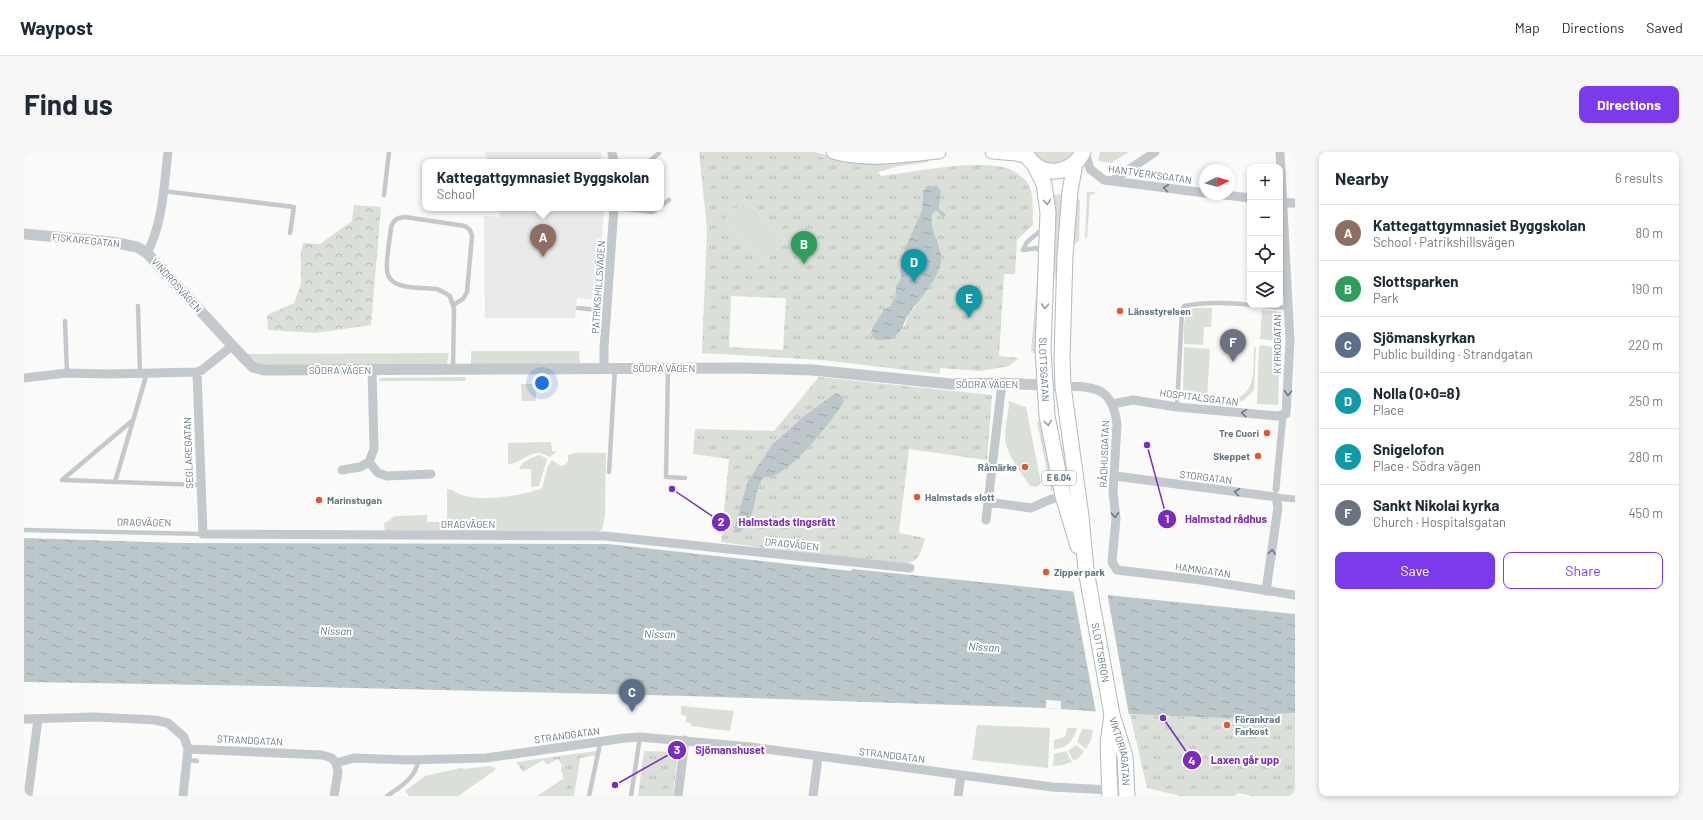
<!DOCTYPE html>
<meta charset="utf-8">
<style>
:root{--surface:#fff;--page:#f6f6f7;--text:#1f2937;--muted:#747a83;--line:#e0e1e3;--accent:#7c3aed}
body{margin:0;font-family:Barlow,sans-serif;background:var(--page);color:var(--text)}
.controls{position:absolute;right:12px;top:12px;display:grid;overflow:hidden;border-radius:8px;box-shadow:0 2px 6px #0003}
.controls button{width:36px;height:36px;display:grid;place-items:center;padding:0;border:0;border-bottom:1px solid var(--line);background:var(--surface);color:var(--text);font:20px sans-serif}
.compass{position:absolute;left:1175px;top:12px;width:36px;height:36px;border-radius:50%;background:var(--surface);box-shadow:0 2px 6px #0003;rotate:85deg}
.you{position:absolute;left:518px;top:231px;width:14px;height:14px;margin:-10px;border:3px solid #fff;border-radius:50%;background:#1a73e8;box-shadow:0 0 0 6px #1a73e833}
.badge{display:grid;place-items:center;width:26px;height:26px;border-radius:50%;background:var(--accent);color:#fff;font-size:13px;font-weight:700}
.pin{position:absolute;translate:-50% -33px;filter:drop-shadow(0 1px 2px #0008)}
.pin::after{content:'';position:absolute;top:21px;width:14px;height:12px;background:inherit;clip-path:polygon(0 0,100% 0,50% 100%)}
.popup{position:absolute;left:398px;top:7px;width:242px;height:52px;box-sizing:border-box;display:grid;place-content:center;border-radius:8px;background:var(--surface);filter:drop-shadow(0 1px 3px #0005);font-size:13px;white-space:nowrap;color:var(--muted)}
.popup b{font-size:15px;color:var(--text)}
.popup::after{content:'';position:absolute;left:50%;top:100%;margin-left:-8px;border:8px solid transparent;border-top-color:var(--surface)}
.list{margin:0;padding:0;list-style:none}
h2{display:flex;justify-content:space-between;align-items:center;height:52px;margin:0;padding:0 16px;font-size:17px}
h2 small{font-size:13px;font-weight:400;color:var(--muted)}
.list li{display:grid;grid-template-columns:26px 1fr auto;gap:12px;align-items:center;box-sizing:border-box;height:56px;padding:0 16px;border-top:1px solid var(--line)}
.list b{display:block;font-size:15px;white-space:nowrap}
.list p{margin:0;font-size:13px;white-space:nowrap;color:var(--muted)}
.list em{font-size:13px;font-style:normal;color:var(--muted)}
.actions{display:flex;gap:8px;padding:12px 16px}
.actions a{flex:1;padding:9px 0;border:1px solid var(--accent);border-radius:8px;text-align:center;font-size:14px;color:var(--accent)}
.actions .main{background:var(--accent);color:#fff}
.icon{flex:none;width:22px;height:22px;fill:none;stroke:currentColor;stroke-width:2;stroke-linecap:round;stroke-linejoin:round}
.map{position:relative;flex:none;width:1271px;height:644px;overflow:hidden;border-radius:8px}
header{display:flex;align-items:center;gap:24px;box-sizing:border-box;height:56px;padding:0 20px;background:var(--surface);border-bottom:1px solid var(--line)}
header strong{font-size:19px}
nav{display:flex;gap:22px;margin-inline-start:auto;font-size:14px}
.intro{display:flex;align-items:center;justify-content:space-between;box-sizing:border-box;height:96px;padding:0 24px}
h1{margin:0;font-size:28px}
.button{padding:10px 18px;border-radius:8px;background:var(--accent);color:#fff;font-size:14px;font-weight:700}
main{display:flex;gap:24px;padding:0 24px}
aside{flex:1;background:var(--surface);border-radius:8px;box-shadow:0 2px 6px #0003}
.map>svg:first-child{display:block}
.built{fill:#e8e9e9}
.grass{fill:#dadfd7}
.forest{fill:url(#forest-crowns)}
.park{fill:url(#park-tufts);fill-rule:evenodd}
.water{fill:url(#water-ripples)}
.pier{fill:#fafaf8}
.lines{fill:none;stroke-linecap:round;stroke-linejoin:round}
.stream{stroke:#bbc7cb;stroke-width:3}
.secondary-casing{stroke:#b3babf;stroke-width:15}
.trunk-casing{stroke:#b4b9bd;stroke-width:17}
.service{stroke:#c3c8cc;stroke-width:4.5}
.pedestrian{stroke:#c3c8cc;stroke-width:7}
.minor{stroke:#c3c8cc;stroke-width:9}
.tertiary{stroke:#c3c8cc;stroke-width:11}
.secondary{stroke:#fff;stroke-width:13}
.trunk{stroke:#fff;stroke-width:15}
.oneway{stroke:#6a7a87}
.oneway2{stroke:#939fa8}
.poi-dot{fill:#e4572e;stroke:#fff;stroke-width:1.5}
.labels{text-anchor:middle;stroke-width:4;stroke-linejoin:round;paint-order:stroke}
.shield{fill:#fff;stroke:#939fa8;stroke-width:1}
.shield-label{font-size:9px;font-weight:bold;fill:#657683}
.street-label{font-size:10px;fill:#657683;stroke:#fff}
.poi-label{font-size:10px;font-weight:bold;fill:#657683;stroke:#fff;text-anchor:start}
.water-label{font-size:11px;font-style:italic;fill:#60757c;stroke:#fff}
.leader{fill:none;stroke:#7b2cbf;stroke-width:1.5}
.callout-dot{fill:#7b2cbf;stroke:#fff;stroke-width:1.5}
.mark-label{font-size:12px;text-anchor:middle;font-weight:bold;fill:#fff}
.callout-label{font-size:11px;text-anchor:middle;font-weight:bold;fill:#7b2cbf;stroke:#fff;stroke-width:4;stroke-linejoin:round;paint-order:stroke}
</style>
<header>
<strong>Waypost</strong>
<nav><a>Map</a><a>Directions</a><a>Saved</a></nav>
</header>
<div class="intro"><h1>Find us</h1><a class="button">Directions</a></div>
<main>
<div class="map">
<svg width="1271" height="644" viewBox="0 0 1271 644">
<defs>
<pattern id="forest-crowns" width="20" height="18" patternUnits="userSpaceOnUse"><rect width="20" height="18" fill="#dadfd7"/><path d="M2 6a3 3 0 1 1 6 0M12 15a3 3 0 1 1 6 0" fill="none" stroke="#b4b9b4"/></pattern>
<pattern id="park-tufts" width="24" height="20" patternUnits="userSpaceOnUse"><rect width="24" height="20" fill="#dadfd7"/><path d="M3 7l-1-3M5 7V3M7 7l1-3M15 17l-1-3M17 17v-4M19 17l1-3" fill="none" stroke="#b4b9b4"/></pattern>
<pattern id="water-ripples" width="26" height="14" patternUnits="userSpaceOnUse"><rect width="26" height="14" fill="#bbc7cb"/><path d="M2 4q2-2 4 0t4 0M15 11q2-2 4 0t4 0" fill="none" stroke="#9ca6aa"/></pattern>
</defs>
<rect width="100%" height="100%" fill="#fafaf8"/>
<!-- built -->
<path class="built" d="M461,0H577L578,10H463Z
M474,56H580L574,148L553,146L551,166H461L460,64L476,65Z"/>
<!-- grass -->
<path class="grass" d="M749,0H791L819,8L844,12L904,7V10L871,15L839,25Z
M1009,0H1049C1037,17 1021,17 1009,0Z
M1076,0H1105L1087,11L1074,9Z
M1063,40H1071V42L1066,43L1063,86H1061Z
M1040,42L1035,127H1031L1029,104V43Z
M1052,45L1056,48L1055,89L1051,92L1048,91Z
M721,47L762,89L742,109L701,67Z
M1015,105L1016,106L1014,202H1011L1007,199Z
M1170,156H1188L1187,175H1180L1179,193L1160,192C1160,178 1157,163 1170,156Z
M1238,158L1257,160L1256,189L1236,187Z
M1237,193L1256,196L1254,253L1233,252L1235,195Z
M1160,195L1186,197L1183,246L1159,244Z
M1232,195L1230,238L1220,248L1214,250L1209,246C1233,244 1229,214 1230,196Z
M447,199H555L556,211L447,213Z
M425,201L423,212L247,214L234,211L223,202Z
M442,225L441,229H354L357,226Z
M497,232H512V249H498Z
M984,249L1002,255L1017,331L1013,335L1006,334C998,322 981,300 981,286C981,276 983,265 985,254Z
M1019,269L1031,337L1027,339L1013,270Z
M527,290L528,299H533L526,305C522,304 519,301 514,301C503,301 496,312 484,312V291Z
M550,301H582L581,364L578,378L572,380L361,381L360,371L363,370L371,364L403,363V370H423V337L429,338C444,353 500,344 518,336L524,314L528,308L537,314L541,313L544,309V303Z
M516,303L523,307L515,334L507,335V317H495C498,309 508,305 516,303Z
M657,554L710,559L706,579L667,574V571L662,570V564L657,563Z
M953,573L1026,576L1024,616L948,608Z
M1043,576H1053C1049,589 1044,596 1030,597V588L1038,586L1042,583Z
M1058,577L1069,578L1067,588L1062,597L1053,590Z
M1052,593L1060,599L1056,605L1050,609L1044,599Z
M1042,599L1048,610L1039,613L1029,614L1030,602Z
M465,614L472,616L470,619L434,644H385L381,639L401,624L437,616L441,617Z"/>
<!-- forest -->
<path class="forest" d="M330,53L357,55L347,173L291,181L244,178L243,163L270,151L277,132V100L279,91L296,92L328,69Z"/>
<!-- park -->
<path class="park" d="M675,0H783L791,4L854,20L857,24C890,20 952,7 983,16C989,18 999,25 1003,30C1011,41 1008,60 1009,73L993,88L991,122H980L975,204L995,206L985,214L956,219L916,216V222L798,208L678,201L683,76ZM917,39L915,57L908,62L906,71L916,97L891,155L884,163L881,174L849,185V175L860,157L866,154L871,145L872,134L877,126L876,117L881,96L898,58L899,51L898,44ZM721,47L762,89L742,109L701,67ZM707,144L762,146L759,198L705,195Z
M795,225L968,243L963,308L885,297L875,381L901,386C894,413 891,410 865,413L697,390L705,307L669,302L671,277L750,279Z
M1271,561V644H1228L1214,641L1210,644H1157L1123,636L1106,562L1242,568L1252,562Z
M572,599L573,603L556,606L550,644H513L540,626L537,619L538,613L534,607L523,613L519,608L499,620L492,610Z
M620,599L654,600L649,644H614Z"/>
<!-- water -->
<path class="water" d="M904,34H913L917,39L915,57L908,62C905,80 919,93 917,110C915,127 894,148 885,162C879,170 880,178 870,185C865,189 858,188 852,188L849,185L847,181L849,175L860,157L866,154L871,145L872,134L877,126L876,117L881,96L898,58L899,39Z
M812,241L818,244L820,250C804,273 777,309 752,323C749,325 744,325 740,325C730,338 733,347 728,361C725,368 720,374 716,380L709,381L724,329L748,293L780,264Z
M0,386L156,391L584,392L827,419L828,417L1271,462V561L1252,562L1243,568L1106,562L1022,556L664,544L249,534L0,530Z"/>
<!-- pier -->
<path class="pier" d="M1049,437L1083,440L1105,563L1072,561Z
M1022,548L1037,549V557L1022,556Z"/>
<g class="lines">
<!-- stream -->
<path class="stream" d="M914,58L920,63"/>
<defs>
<path id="secondary" d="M809,0C843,10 880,3 915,0
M968,0L992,2L1004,5"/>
<g id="trunk">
<path d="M1001,0C1013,26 1047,25 1059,0"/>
<path id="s1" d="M1051,12L1046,39L1041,103L1038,206L1039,234L1057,364L1062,418L1088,563L1101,604L1103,644"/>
<path id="s2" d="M1011,14L1020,32L1024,60L1019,198L1023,264L1039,344L1054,394"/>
<path d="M1086,644L1084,591L1088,563"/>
</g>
</defs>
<!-- secondary casing -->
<use href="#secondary" class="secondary-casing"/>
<!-- trunk casing -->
<use href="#trunk" class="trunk-casing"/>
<!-- service -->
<path class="service" d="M625,10L635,1
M139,39L270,55L266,81
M360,43L365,0
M637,54L645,48
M590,56L629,60L635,56
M999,98L1003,90L1020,76
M999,98L1012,96L1020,101
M429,153L439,147L443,140L448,84L446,78L441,74L381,65C373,66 370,67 367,75C366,88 362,104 363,118C364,139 397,135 412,137C417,138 422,142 426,144L430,157L429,216
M114,154L116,221
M554,156L583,159
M41,169L43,221
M644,216L642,325L661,326
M1153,255L1158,158L1160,154C1194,147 1230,154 1264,156
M109,268L38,328L176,333
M585,320L591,216
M91,330L123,221
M0,378L179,382
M164,608L173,609
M363,644C376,635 393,625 394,608
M565,644L575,597V590
M607,644L616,585"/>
<!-- pedestrian -->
<path class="pedestrian" d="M1252,337L1259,263
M1252,345L1271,347"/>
<!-- minor -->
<path class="minor" d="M588,0L590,10
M1061,0L1066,17L1080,28L1181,41
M1088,29L1131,0
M1193,42L1226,46
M1256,50L1271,51
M123,101C139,71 140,33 144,0
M580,216V196L590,56
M173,220L179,382L581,384L886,416
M0,226L43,221L86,222L173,220L178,218L208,194
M1039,234C1072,235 1088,235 1093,272L1089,341L1092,366L1088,410L1093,418L1177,428L1271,443
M1089,252L1109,248L1153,255L1253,264L1262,262L1266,189L1256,0
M345,310L354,321L363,324L407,322
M318,318L336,315L345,310L350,297L348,218
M1091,324L1252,345L1254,355L1242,439
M964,350L1007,356L1025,348L1039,344
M962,368L978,231
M0,567L71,565L131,568L144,571L160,585L164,597L159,644
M164,597L298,603L308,606L312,611
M312,611L330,606L383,608L462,606L601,586L616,585L727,595L1028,635L1086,638L1096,637L1103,633
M4,644L14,567
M310,644L314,620L312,611
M654,644L661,588
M789,644L794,605
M934,644L937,623"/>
<!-- tertiary -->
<path class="tertiary" d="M0,82L88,90L113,95L123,101L217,203L229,215L240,218L717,216L788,218L927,232L978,231L1039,234"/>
<!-- secondary -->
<use href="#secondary" class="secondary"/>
<!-- trunk -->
<use href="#trunk" class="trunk"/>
</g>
<!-- one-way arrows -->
<defs><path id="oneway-chevron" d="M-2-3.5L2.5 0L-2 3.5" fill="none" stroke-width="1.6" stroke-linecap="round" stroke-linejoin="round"/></defs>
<g class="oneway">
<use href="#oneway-chevron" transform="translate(1142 36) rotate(-173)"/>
<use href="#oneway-chevron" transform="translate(1264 241) rotate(93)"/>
<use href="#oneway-chevron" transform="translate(1220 261) rotate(-175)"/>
<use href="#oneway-chevron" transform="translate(1213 340) rotate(-173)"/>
<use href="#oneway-chevron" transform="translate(1091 363) rotate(87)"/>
<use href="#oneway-chevron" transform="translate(1248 400) rotate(-82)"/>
</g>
<g class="oneway2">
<use href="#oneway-chevron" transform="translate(1023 50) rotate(86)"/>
<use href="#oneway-chevron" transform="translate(1021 154) rotate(93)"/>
<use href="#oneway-chevron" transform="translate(1024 271) rotate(80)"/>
</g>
<!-- markers -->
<g class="poi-dot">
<circle cx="1096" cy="159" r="4"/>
<circle cx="1243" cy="281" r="4"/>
<circle cx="1234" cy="304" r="4"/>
<circle cx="1001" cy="315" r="4"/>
<circle cx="893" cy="345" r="4"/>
<circle cx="295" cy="348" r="4"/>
<circle cx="1022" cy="420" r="4"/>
<circle cx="1203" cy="573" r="4"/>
</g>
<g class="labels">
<!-- shield labels -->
<rect class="shield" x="1018" y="319" width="34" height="14" rx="3"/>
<g class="shield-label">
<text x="1035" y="329">E 6.04</text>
</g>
<!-- street labels -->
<g class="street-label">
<text transform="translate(1126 22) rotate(8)" y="4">HANTVERKSGATAN</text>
<text transform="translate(62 88) rotate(6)" y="4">FISKAREGATAN</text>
<text transform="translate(153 133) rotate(48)" y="4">VINDROSVÄGEN</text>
<text transform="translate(574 135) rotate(-86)" y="4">PATRIKSHILLSVÄGEN</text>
<text transform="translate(1253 192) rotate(-90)" y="4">KYRKOGATAN</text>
<text x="640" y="220">SÖDRA VÄGEN</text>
<text dy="4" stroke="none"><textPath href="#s2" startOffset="206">SLOTTSGATAN</textPath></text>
<text x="316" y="222">SÖDRA VÄGEN</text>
<text x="963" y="236">SÖDRA VÄGEN</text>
<text transform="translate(1175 245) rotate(7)" y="4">HOSPITALSGATAN</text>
<text transform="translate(164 301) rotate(-92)" y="4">SEGLAREGATAN</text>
<text transform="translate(1080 302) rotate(-88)" y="4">RÅDHUSGATAN</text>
<text transform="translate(1182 325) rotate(7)" y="4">STORGATAN</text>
<text transform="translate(120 370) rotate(1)" y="4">DRAGVÄGEN</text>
<text x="444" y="376">DRAGVÄGEN</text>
<text transform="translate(768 392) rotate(6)" y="4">DRAGVÄGEN</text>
<text transform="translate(1179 418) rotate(8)" y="4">HAMNGATAN</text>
<text dy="4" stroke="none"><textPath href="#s1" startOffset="492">SLOTTSBRON</textPath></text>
<text transform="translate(543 583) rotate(-8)" y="4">STRANDGATAN</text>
<text transform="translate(226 588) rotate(3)" y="4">STRANDGATAN</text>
<text dy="4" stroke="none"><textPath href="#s1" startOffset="593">VIKTORIAGATAN</textPath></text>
<text transform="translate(868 603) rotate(7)" y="4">STRANDGATAN</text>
</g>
<!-- poi labels -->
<g class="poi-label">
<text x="1104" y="163">Länsstyrelsen</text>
<text x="1235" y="285" text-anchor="end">Tre Cuori</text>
<text x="1226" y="308" text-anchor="end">Skeppet</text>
<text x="993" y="319" text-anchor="end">Råmärke</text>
<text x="901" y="349">Halmstads slott</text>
<text x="303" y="352">Marinstugan</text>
<text x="1030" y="424">Zipper park</text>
<text x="1211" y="571">Förankrad<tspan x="1211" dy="12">Farkost</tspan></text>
</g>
<!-- water labels -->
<g class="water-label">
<text transform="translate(312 479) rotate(1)" y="4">Nissan</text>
<text transform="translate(636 482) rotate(1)" y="4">Nissan</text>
<text transform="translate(960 495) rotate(4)" y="4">Nissan</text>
</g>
</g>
<!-- callouts -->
<path class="leader" d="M1123 293L1143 367M648 337L697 370M591 633L653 598M1139 566L1168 608"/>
<g class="callout-dot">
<circle cx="1123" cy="293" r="4"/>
<circle cx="648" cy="337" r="4"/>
<circle cx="591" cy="633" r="4"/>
<circle cx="1139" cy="566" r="4"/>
<circle cx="1143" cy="367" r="10"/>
<circle cx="697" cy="370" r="10"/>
<circle cx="653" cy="598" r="10"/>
<circle cx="1168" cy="608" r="10"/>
</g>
<g class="mark-label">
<text x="1143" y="371">1</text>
<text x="697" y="374">2</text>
<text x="653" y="602">3</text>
<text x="1168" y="613">4</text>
</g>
<g class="callout-label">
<text x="1202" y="371">Halmstad rådhus</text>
<text x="763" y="374">Halmstads tingsrätt</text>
<text x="706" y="602">Sjömanshuset</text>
<text x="1221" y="612">Laxen går upp</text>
</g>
</svg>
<div class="controls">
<button>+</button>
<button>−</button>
<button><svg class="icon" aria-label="locate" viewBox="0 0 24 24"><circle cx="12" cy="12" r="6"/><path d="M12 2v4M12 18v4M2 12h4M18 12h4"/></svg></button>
<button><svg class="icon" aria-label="layers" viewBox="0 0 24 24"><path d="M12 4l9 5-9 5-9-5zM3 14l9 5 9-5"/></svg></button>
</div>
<svg class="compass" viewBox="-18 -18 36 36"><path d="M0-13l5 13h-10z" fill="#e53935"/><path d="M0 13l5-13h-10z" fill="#747a83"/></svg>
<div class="you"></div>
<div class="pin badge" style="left:519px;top:105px;background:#8d6e63">A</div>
<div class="popup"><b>Kattegattgymnasiet Byggskolan</b>School</div>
<div class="pin badge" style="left:780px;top:112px;background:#2e9e5b">B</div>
<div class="pin badge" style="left:608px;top:560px;background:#5c6f8a">C</div>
<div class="pin badge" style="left:890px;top:130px;background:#0f9aa8">D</div>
<div class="pin badge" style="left:945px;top:166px;background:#0f9aa8">E</div>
<div class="pin badge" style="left:1209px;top:210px;background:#6b7280">F</div>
</div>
<aside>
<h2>Nearby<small>6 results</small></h2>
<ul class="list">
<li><span class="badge" style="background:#8d6e63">A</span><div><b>Kattegattgymnasiet Byggskolan</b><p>School · Patrikshillsvägen</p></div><em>80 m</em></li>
<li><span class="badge" style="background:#2e9e5b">B</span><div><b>Slottsparken</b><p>Park</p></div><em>190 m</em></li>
<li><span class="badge" style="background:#5c6f8a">C</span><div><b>Sjömanskyrkan</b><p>Public building · Strandgatan</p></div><em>220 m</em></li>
<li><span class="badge" style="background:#0f9aa8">D</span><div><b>Nolla (0+0=8)</b><p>Place</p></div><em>250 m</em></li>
<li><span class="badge" style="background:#0f9aa8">E</span><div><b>Snigelofon</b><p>Place · Södra vägen</p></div><em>280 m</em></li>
<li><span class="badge" style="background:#6b7280">F</span><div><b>Sankt Nikolai kyrka</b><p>Church · Hospitalsgatan</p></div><em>450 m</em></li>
</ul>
<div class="actions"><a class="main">Save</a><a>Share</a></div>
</aside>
</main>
